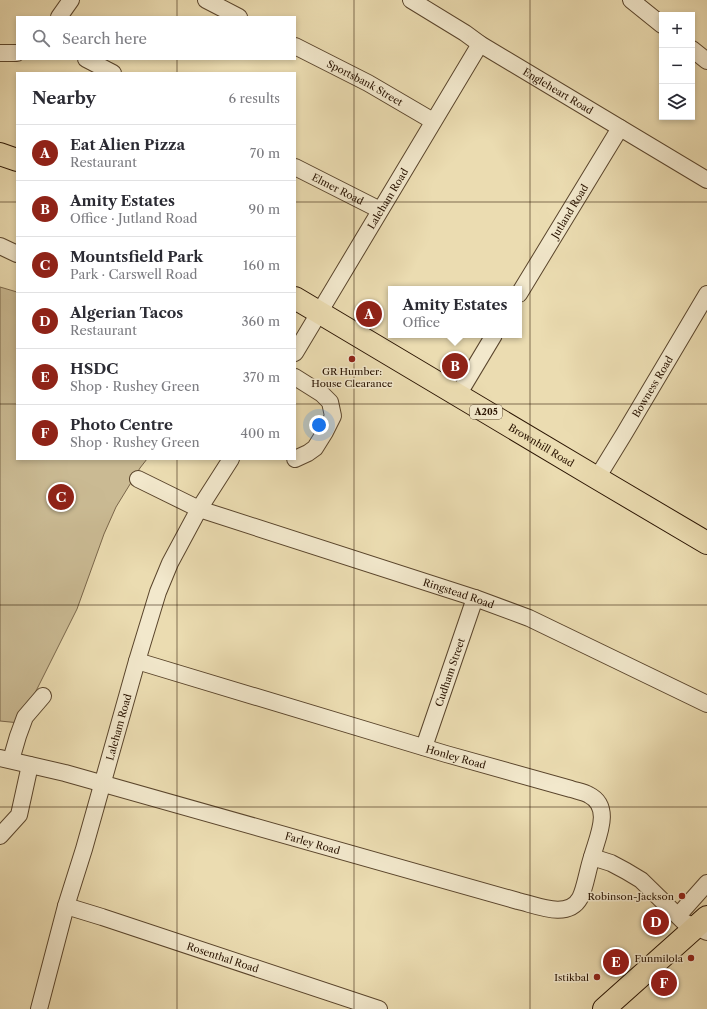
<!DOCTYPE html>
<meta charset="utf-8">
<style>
:root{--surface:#fff;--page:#f7f7f7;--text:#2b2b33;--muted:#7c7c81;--line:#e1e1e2;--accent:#8f2418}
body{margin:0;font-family:"Libre Caslon Text",serif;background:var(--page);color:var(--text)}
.controls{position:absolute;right:12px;top:12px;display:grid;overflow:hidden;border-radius:0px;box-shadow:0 2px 6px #0003}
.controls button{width:36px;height:36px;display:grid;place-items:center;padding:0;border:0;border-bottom:1px solid var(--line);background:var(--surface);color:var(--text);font:20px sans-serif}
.you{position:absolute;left:319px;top:425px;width:14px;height:14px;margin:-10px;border:3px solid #fff;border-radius:50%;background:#1a73e8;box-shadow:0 0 0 6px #1a73e833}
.badge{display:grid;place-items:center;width:26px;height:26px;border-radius:50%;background:var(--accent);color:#fff;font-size:13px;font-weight:700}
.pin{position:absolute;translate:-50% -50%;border:2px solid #fff;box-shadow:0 1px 4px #0006}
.popup{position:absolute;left:388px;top:286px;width:134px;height:52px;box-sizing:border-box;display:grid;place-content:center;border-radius:0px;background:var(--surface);filter:drop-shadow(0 1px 3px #0005);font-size:13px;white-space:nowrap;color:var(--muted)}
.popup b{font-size:15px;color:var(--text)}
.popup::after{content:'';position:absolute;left:50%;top:100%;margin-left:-8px;border:8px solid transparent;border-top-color:var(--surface)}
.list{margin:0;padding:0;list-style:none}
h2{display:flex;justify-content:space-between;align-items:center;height:52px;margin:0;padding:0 16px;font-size:17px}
h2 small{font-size:13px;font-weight:400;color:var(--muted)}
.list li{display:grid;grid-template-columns:26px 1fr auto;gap:12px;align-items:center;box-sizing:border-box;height:56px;padding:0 16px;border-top:1px solid var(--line)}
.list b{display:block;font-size:15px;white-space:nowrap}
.list p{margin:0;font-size:13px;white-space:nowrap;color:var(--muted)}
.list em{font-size:13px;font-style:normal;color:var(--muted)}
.icon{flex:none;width:22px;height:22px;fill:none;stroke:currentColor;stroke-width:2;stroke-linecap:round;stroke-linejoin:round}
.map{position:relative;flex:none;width:707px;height:1009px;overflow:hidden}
.search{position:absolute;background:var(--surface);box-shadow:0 2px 6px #0003;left:16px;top:16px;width:280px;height:44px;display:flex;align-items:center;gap:10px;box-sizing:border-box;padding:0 14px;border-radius:0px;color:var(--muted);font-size:15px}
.panel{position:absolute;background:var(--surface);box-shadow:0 2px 6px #0003;left:16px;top:72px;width:280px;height:388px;border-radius:0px}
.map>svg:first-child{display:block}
.green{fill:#caba93;stroke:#7a664a}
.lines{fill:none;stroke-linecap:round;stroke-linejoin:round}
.minor-casing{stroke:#5a452c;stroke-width:18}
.highway-casing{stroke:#291300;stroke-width:24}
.minor{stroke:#f2e8cc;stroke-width:16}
.highway{stroke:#ebdcb1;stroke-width:22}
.grid{fill:none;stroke:#291300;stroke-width:1;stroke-opacity:0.55}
.poi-dot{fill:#8f2418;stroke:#f2e8cc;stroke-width:1.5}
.labels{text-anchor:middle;stroke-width:3;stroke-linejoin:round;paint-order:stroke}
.shield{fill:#f2e8cc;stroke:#65533d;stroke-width:1}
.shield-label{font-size:9px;font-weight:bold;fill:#291300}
.street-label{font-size:10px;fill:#291300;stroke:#f2e8cc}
.poi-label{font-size:10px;fill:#291300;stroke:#f2e8cc;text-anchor:end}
</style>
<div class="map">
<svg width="707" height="1009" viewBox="0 0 707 1009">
<rect width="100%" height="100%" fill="#ebdcb1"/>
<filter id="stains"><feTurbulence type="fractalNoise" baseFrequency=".005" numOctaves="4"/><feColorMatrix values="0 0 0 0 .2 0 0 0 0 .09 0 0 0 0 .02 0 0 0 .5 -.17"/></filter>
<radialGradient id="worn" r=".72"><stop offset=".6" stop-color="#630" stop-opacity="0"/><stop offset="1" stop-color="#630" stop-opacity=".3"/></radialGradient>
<!-- green -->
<path class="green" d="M0,287L17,292V459H147L140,468L116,507L104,534L77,609L20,723L0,721Z"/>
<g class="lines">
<defs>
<g id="minor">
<path d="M206,0L239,17"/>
<path id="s1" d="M411,0L465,33L480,44L707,180"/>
<path d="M631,0L662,25"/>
<path d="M59,17L71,0"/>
<path id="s2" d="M295,46L368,83L433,121"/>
<path d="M692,49L707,61"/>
<path d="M0,53H17"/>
<path d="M86,59L113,73"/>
<path id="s3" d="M295,167L380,210"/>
<path d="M0,246L17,254"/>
<path id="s4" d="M519,294L620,128"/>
<path id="s5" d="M295,353L480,44"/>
<path d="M295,377L322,394L330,402L333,416L325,432L315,448L308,453L295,459"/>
<path d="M458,395L494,335"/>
<path id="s6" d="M597,478L624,434L707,294"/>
<path id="s7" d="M138,479L199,509L475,598L529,618L707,704"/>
<path id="s8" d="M137,661L446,754L571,789C577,791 584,792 589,795C613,807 597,838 592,857L611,863L626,871L641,880L684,922L707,932"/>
<path id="s9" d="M424,747L475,598"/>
<path id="s10" d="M0,758L65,773L518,901C536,905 568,920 580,898C585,889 588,868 592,857"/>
<path d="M11,760L18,736L25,717L43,696"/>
<path d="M0,836L19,815L30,765"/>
<path id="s11" d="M66,906L102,917L379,1009"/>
<path d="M683,910L707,883"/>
<path id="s12" d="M39,1009L66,906L84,849L137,661L158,592L170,563L199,509L231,459"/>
</g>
<g id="highway">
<path d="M0,154L17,160"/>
<path id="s13" d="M295,298L597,478L707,543"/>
<path d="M604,1009L707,917"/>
</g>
</defs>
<!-- minor casing -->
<use href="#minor" class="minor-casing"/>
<!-- highway casing -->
<use href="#highway" class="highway-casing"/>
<!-- minor -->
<use href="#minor" class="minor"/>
<!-- highway -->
<use href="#highway" class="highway"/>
</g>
<!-- grid -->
<path class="grid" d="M177,0V17M354,0V1009M530,0V1009M177,59V73M0,202H17M295,202H707M0,404H17M295,404H707M177,459V1009M0,605H707M0,807H707"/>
<!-- markers -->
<g class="poi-dot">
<circle cx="352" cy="359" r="4"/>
<circle cx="682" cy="896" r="4"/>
<circle cx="691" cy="958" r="4"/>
<circle cx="597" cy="977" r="4"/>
</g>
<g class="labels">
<!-- shield labels -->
<rect class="shield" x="470" y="405" width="32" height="14" rx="3"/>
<g class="shield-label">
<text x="486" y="415">A205</text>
</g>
<!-- street labels -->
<g class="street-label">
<text dy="4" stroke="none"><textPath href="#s2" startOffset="79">Sportsbank Street</textPath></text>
<text dy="4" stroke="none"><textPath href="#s1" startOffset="173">Engleheart Road</textPath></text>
<text dy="4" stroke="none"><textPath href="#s3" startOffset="48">Elmer Road</textPath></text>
<text dy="4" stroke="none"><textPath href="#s5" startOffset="180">Laleham Road</textPath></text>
<text dy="4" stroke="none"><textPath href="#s4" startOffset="97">Jutland Road</textPath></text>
<text dy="4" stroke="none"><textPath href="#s6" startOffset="107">Bowness Road</textPath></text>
<text dy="4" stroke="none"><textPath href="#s13" startOffset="287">Brownhill Road</textPath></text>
<text dy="4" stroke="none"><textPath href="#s7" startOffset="341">Ringstead Road</textPath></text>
<text dy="4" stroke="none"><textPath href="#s9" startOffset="79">Cudham Street</textPath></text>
<text dy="4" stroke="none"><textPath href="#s12" startOffset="293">Laleham Road</textPath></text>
<text dy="4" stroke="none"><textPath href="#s8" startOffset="333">Honley Road</textPath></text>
<text dy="4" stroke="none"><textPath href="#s10" startOffset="324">Farley Road</textPath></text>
<text dy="4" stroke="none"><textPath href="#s11" startOffset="165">Rosenthal Road</textPath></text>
</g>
<!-- poi labels -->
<g class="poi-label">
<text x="352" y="375" text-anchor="middle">GR Humber:<tspan x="352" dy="12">House Clearance</tspan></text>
<text x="674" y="900">Robinson-Jackson</text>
<text x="683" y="962">Funmilola</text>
<text x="589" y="981">Istikbal</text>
</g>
</g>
<rect width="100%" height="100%" filter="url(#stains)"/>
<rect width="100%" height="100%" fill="url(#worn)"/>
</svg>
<div class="controls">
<button>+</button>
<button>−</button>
<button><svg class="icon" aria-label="layers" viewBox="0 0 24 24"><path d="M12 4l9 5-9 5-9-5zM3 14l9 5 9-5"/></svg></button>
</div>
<div class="you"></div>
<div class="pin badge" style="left:369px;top:314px">A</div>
<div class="pin badge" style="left:455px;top:366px">B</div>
<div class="popup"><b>Amity Estates</b>Office</div>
<div class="pin badge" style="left:61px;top:497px">C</div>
<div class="pin badge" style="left:656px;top:922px">D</div>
<div class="pin badge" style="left:616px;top:962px">E</div>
<div class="pin badge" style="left:664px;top:983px">F</div>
<div class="search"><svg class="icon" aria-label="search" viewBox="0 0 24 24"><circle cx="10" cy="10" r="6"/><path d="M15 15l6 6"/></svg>Search here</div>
<section class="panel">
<h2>Nearby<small>6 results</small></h2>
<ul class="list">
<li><span class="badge">A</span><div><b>Eat Alien Pizza</b><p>Restaurant</p></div><em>70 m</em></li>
<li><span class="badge">B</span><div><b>Amity Estates</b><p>Office · Jutland Road</p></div><em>90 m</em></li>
<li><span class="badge">C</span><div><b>Mountsfield Park</b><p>Park · Carswell Road</p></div><em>160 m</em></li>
<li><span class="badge">D</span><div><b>Algerian Tacos</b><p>Restaurant</p></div><em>360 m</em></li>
<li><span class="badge">E</span><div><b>HSDC</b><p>Shop · Rushey Green</p></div><em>370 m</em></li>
<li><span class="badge">F</span><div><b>Photo Centre</b><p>Shop · Rushey Green</p></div><em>400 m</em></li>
</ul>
</section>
</div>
